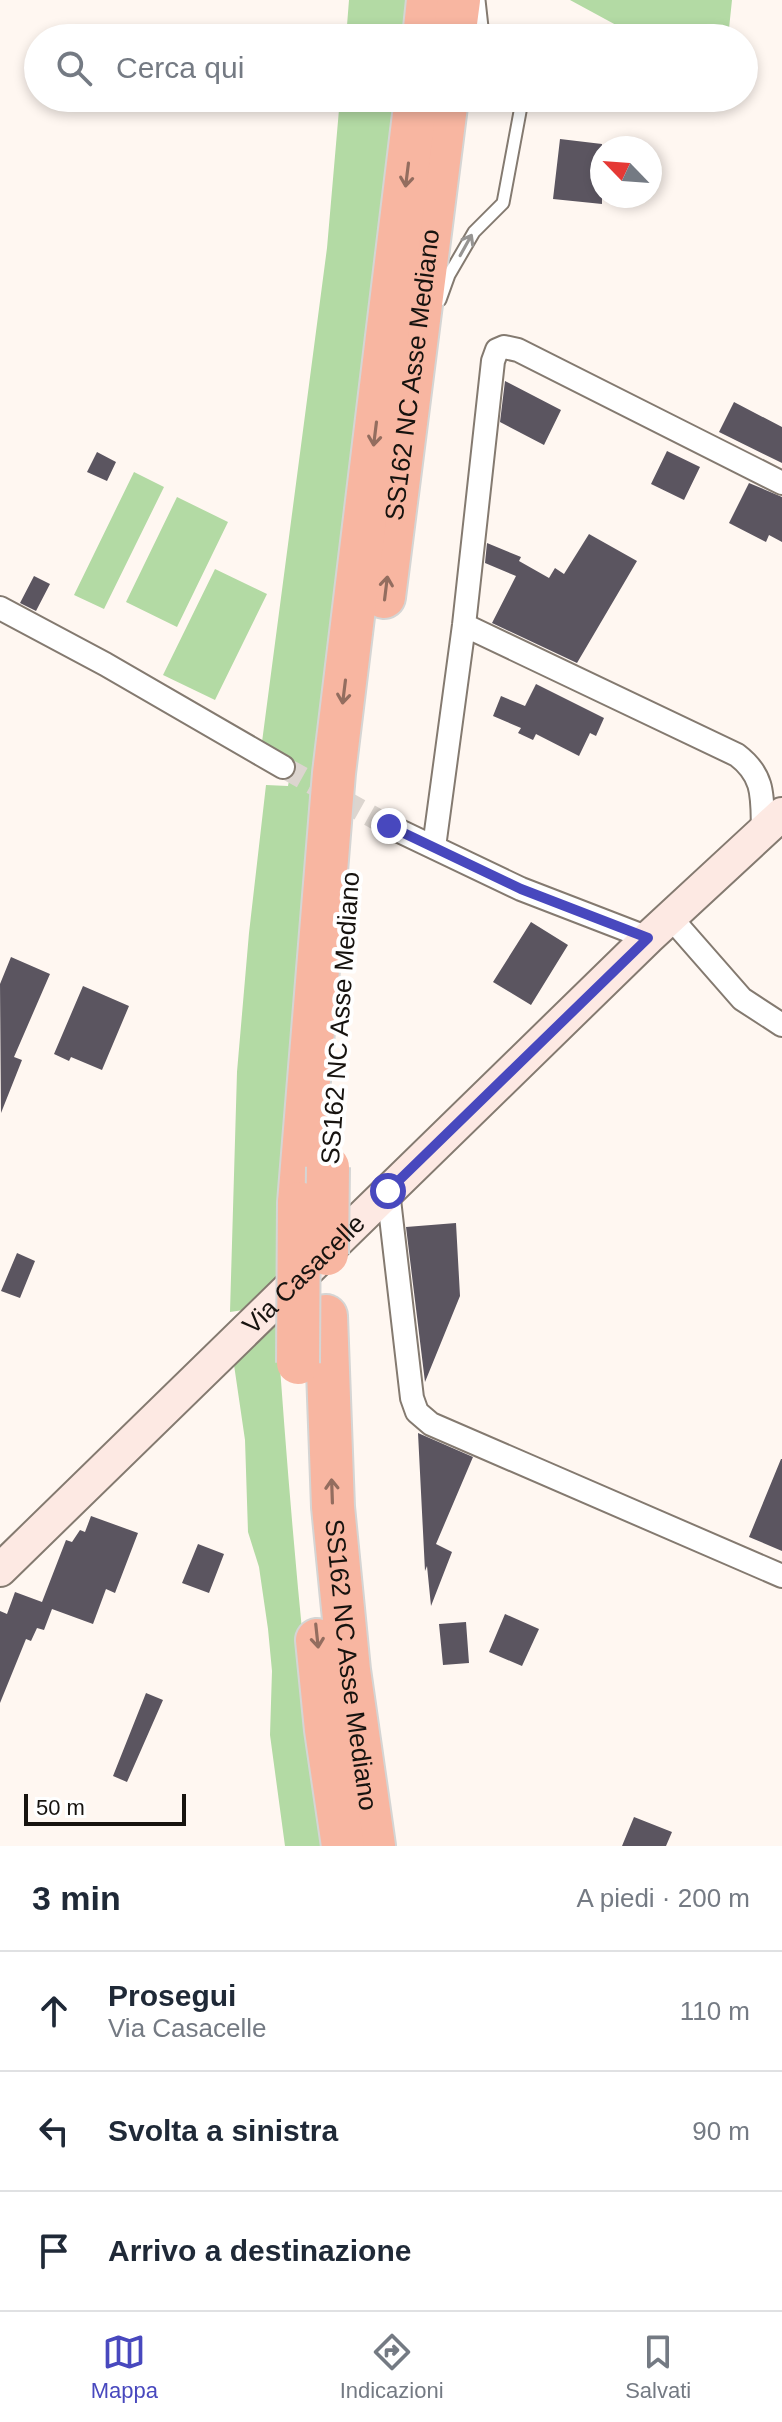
<!DOCTYPE html>
<html lang="it">
<meta charset="utf-8">
<style>
:root{--surface:#fff;--page:#f2f2f3;--text:#1f2937;--muted:#747a83;--line:#e0e1e3;--accent:#4848be}
body{margin:0;font-family:Helvetica,sans-serif;background:var(--page);color:var(--text)}
.compass{position:absolute;left:590px;top:136px;width:72px;height:72px;border-radius:50%;background:var(--surface);box-shadow:0 4px 12px #0003;rotate:295deg}
.scale{position:absolute;left:24px;bottom:20px;width:162px;box-sizing:border-box;padding-left:8px;border:4px solid #17130f;border-top:0;font-size:22px;line-height:28px;white-space:nowrap;color:#17130f;-webkit-text-stroke:6px #fff;paint-order:stroke}
.stop{position:absolute;width:24px;height:24px;margin:-18px;border:6px solid #4848be;border-radius:50%;background:#fff}
.stop.end{background:#4848be;border-color:#fff;box-shadow:0 2px 8px #0008}
.list{margin:0;padding:0;list-style:none}
h2{display:flex;justify-content:space-between;align-items:center;height:104px;margin:0;padding:0 32px;font-size:34px}
h2 small{font-size:26px;font-weight:400;color:var(--muted)}
.list li{display:grid;grid-template-columns:52px 1fr auto;gap:24px;align-items:center;box-sizing:border-box;height:120px;padding:0 32px;border-top:2px solid var(--line)}
.list b{display:block;font-size:30px;white-space:nowrap}
.list p{margin:0;font-size:26px;white-space:nowrap;color:var(--muted)}
.list em{font-size:26px;font-style:normal;color:var(--muted)}
.icon{flex:none;width:44px;height:44px;fill:none;stroke:currentColor;stroke-width:2;stroke-linecap:round;stroke-linejoin:round}
.map{position:relative;flex:none;width:782px;height:1846px;overflow:hidden}
.search{position:absolute;background:var(--surface);box-shadow:0 4px 12px #0003;left:24px;right:24px;top:24px;height:88px;display:flex;align-items:center;gap:20px;box-sizing:border-box;padding:0 28px;border-radius:44px;color:var(--muted);font-size:30px}
.sheet{height:464px;background:var(--surface)}
nav{display:flex;justify-content:space-around;align-items:center;box-sizing:border-box;height:112px;border-top:2px solid var(--line);background:var(--surface);font-size:22px;color:var(--muted)}
nav a{display:grid;justify-items:center;gap:4px}
nav .on{color:var(--accent)}
.map>svg:first-child{display:block}
.green{fill:#b3daa4}
.building{fill:#5b5560}
.lines{fill:none;stroke-linecap:round;stroke-linejoin:round}
.street-tunnel{stroke:#dcd5cf;stroke-width:22;stroke-dasharray:22 11;stroke-linecap:butt}
.lane-casing{stroke:#847a70;stroke-width:15}
.street-casing{stroke:#847a70;stroke-width:26}
.secondary-casing{stroke:#847a70;stroke-width:36}
.highway-casing{stroke:#d5d5d4;stroke-width:46}
.lane{stroke:#fff;stroke-width:11}
.street{stroke:#fff;stroke-width:22}
.secondary{stroke:#fde9e3;stroke-width:32}
.highway{stroke:#f8b6a1;stroke-width:42}
.highway-bridge-casing{stroke:#d5d5d4;stroke-width:46;stroke-linecap:butt}
.highway-bridge{stroke:#f8b6a1;stroke-width:42}
.oneway{stroke:#936d5f}
.oneway2{stroke:#979593}
.route{stroke:#4848be;stroke-width:10}
.labels{text-anchor:middle;stroke-width:8;stroke-linejoin:round;paint-order:stroke}
.street-label{font-size:26px;fill:#17130f;stroke:#fff}
</style>
<div class="map">
<svg width="782" height="1846" viewBox="0 0 782 1846">
<rect width="100%" height="100%" fill="#fff7f1"/>
<!-- green -->
<path class="green" d="M349,0H415L410,38H346Z
M570,0H732L728,38H640Z
M340,98H402L282,1278L250,1309L230,1312L237,1072L249,933L266,785L288,786L293,759L262,742L327,248Z
M134,472L164,487L104,609L74,595Z
M177,497L228,522L177,627L126,602Z
M215,569L267,594L215,700L163,675Z
M277,1324C289,1499 304,1672 326,1846H285L270,1735L272,1671L268,1629L259,1567L248,1532L245,1440L233,1358L245,1345Z"/>
<!-- building -->
<path class="building" d="M560,139L602,144V204L553,199Z
M505,381L561,410L544,445L500,422Z
M734,402L782,427V463L719,432Z
M667,451L700,467L684,500L651,484Z
M97,452L116,462L107,481L87,472Z
M749,483L782,497V542L769,535L766,542L729,523Z
M589,534L637,561L577,663L492,623L516,576L485,563L487,543L521,557L519,561L549,578L555,568L564,574Z
M34,576L50,584L36,611L20,603Z
M536,684L604,718L596,736L590,733L579,756L536,734L533,740L518,733L521,728L493,716L501,696L525,706Z
M531,922L568,945L531,1005L493,982Z
M11,957L50,974L14,1057L22,1060L1,1113L0,984Z
M83,986L129,1006L102,1070L71,1057L69,1061L54,1054Z
M456,1223L460,1296L425,1382L406,1227Z
M17,1253L35,1261L20,1298L1,1291Z
M418,1433L473,1457L436,1544L452,1552L431,1606L427,1566L425,1571Z
M781,1459H782V1551L749,1537Z
M91,1516L138,1533L115,1593L106,1589L93,1624L52,1609L44,1630L37,1628L31,1641L26,1639L0,1703V1611L7,1614L15,1592L42,1602L66,1540L72,1542L80,1530L85,1532Z
M198,1544L224,1554L209,1593L182,1583Z
M505,1614L539,1629L522,1666L489,1652Z
M466,1622L469,1663L443,1665L439,1624Z
M146,1693L163,1700L127,1782L113,1776Z
M634,1817L672,1832L666,1846H622Z"/>
<g class="lines">
<!-- street-tunnel -->
<path class="street-tunnel" d="M283,767L389,826"/>
<defs>
<path id="lane" d="M479,0L482,27L488,38
M440,300L449,275L474,232L503,203L522,101L520,98"/>
<path id="street" d="M0,608L105,664L283,767
M464,625L737,755C766,777 762,799 763,833
M389,826L521,889L648,938
M434,847L464,625L493,361L497,350L504,347L518,350L782,483
M671,918L742,999L782,1025
M388,1191L412,1398L417,1412L431,1424L782,1576"/>
<g id="secondary">
<path id="s1" d="M0,1570L648,938L782,814"/>
</g>
<g id="highway">
<path d="M424,38L428,0"/>
<path d="M454,38L459,0"/>
<path id="s2" d="M384,597L447,98"/>
<path d="M299,1203L334,773L416,98"/>
<path id="s3" d="M326,1316L333,1507L349,1670L374,1846"/>
<path d="M317,1640L326,1730L343,1846"/>
</g>
</defs>
<!-- lane casing -->
<use href="#lane" class="lane-casing"/>
<!-- street casing -->
<use href="#street" class="street-casing"/>
<!-- secondary casing -->
<use href="#secondary" class="secondary-casing"/>
<!-- highway casing -->
<use href="#highway" class="highway-casing"/>
<!-- lane -->
<use href="#lane" class="lane"/>
<!-- street -->
<use href="#street" class="street"/>
<!-- secondary -->
<use href="#secondary" class="secondary"/>
<!-- highway -->
<use href="#highway" class="highway"/>
<defs>
<path id="highway-bridge" d="M327,1254L328,1167
M298,1363L299,1203"/>
</defs>
<!-- highway-bridge casing -->
<use href="#highway-bridge" class="highway-bridge-casing"/>
<!-- highway-bridge -->
<use href="#highway-bridge" class="highway-bridge"/>
</g>
<!-- one-way arrows -->
<defs><path id="oneway-shaft" d="M-6 0H5M1.5-3L5.5 0L1.5 3" fill="none" stroke-width="1.6" stroke-linecap="round" stroke-linejoin="round" transform="scale(2)"/></defs>
<g class="oneway">
<use href="#oneway-shaft" transform="translate(407 175) rotate(97)"/>
<use href="#oneway-shaft" transform="translate(375 434) rotate(97)"/>
<use href="#oneway-shaft" transform="translate(386 588) rotate(-83)"/>
<use href="#oneway-shaft" transform="translate(344 692) rotate(97)"/>
<use href="#oneway-shaft" transform="translate(332 1491) rotate(-92)"/>
<use href="#oneway-shaft" transform="translate(317 1636) rotate(84)"/>
</g>
<use class="oneway2" href="#oneway-shaft" transform="translate(466 245) rotate(-61)"/>
<g class="lines">
<!-- route -->
<path class="route" d="M388,1191L648,938L521,889L389,826"/>
</g>
<g class="labels">
<!-- street labels -->
<g class="street-label">
<text dy="9" stroke="none"><textPath href="#s2" startOffset="224">SS162 NC Asse Mediano</textPath></text>
<text transform="translate(340 1018) rotate(-86)" y="9">SS162 NC Asse Mediano</text>
<text dy="9" stroke="none"><textPath href="#s1" startOffset="424">Via Casacelle</textPath></text>
<text dy="9" stroke="none"><textPath href="#s3" startOffset="350">SS162 NC Asse Mediano</textPath></text>
</g>
</g>
</svg>
<svg class="compass" viewBox="-18 -18 36 36"><path d="M0-13l5 13h-10z" fill="#e53935"/><path d="M0 13l5-13h-10z" fill="#747a83"/></svg>
<div class="scale">50 m</div>
<div class="stop" style="left:388px;top:1191px"></div>
<div class="stop end" style="left:389px;top:826px"></div>
<div class="search"><svg class="icon" aria-label="search" viewBox="0 0 24 24"><circle cx="10" cy="10" r="6"/><path d="M15 15l6 6"/></svg>Cerca qui</div>
</div>
<section class="sheet">
<h2>3 min<small>A piedi · 200 m</small></h2>
<ul class="list">
<li><svg class="icon" aria-label="ahead" viewBox="0 0 24 24"><path d="M12 20V5M6 11l6-6 6 6"/></svg><div><b>Prosegui</b><p>Via Casacelle</p></div><em>110 m</em></li>
<li><svg class="icon" aria-label="left" viewBox="0 0 24 24"><path d="M17 20v-9H6M10 6l-5 5 5 5"/></svg><div><b>Svolta a sinistra</b></div><em>90 m</em></li>
<li><svg class="icon" aria-label="arrive" viewBox="0 0 24 24"><path d="M6 21V4h12l-3 4 3 4H6"/></svg><div><b>Arrivo a destinazione</b></div></li>
</ul>
</section>
<nav>
<a class="on"><svg class="icon" aria-label="map" viewBox="0 0 24 24"><path d="M3 6l6-2 6 2 6-2v14l-6 2-6-2-6 2zM9 4v14M15 6v14"/></svg>Mappa</a>
<a><svg class="icon" aria-label="directions" viewBox="0 0 24 24"><path d="M12 3l9 9-9 9-9-9zM9 14v-3h6M13 9l2 2-2 2"/></svg>Indicazioni</a>
<a><svg class="icon" aria-label="saved" viewBox="0 0 24 24"><path d="M7 4h10v16l-5-4-5 4z"/></svg>Salvati</a>
</nav>
